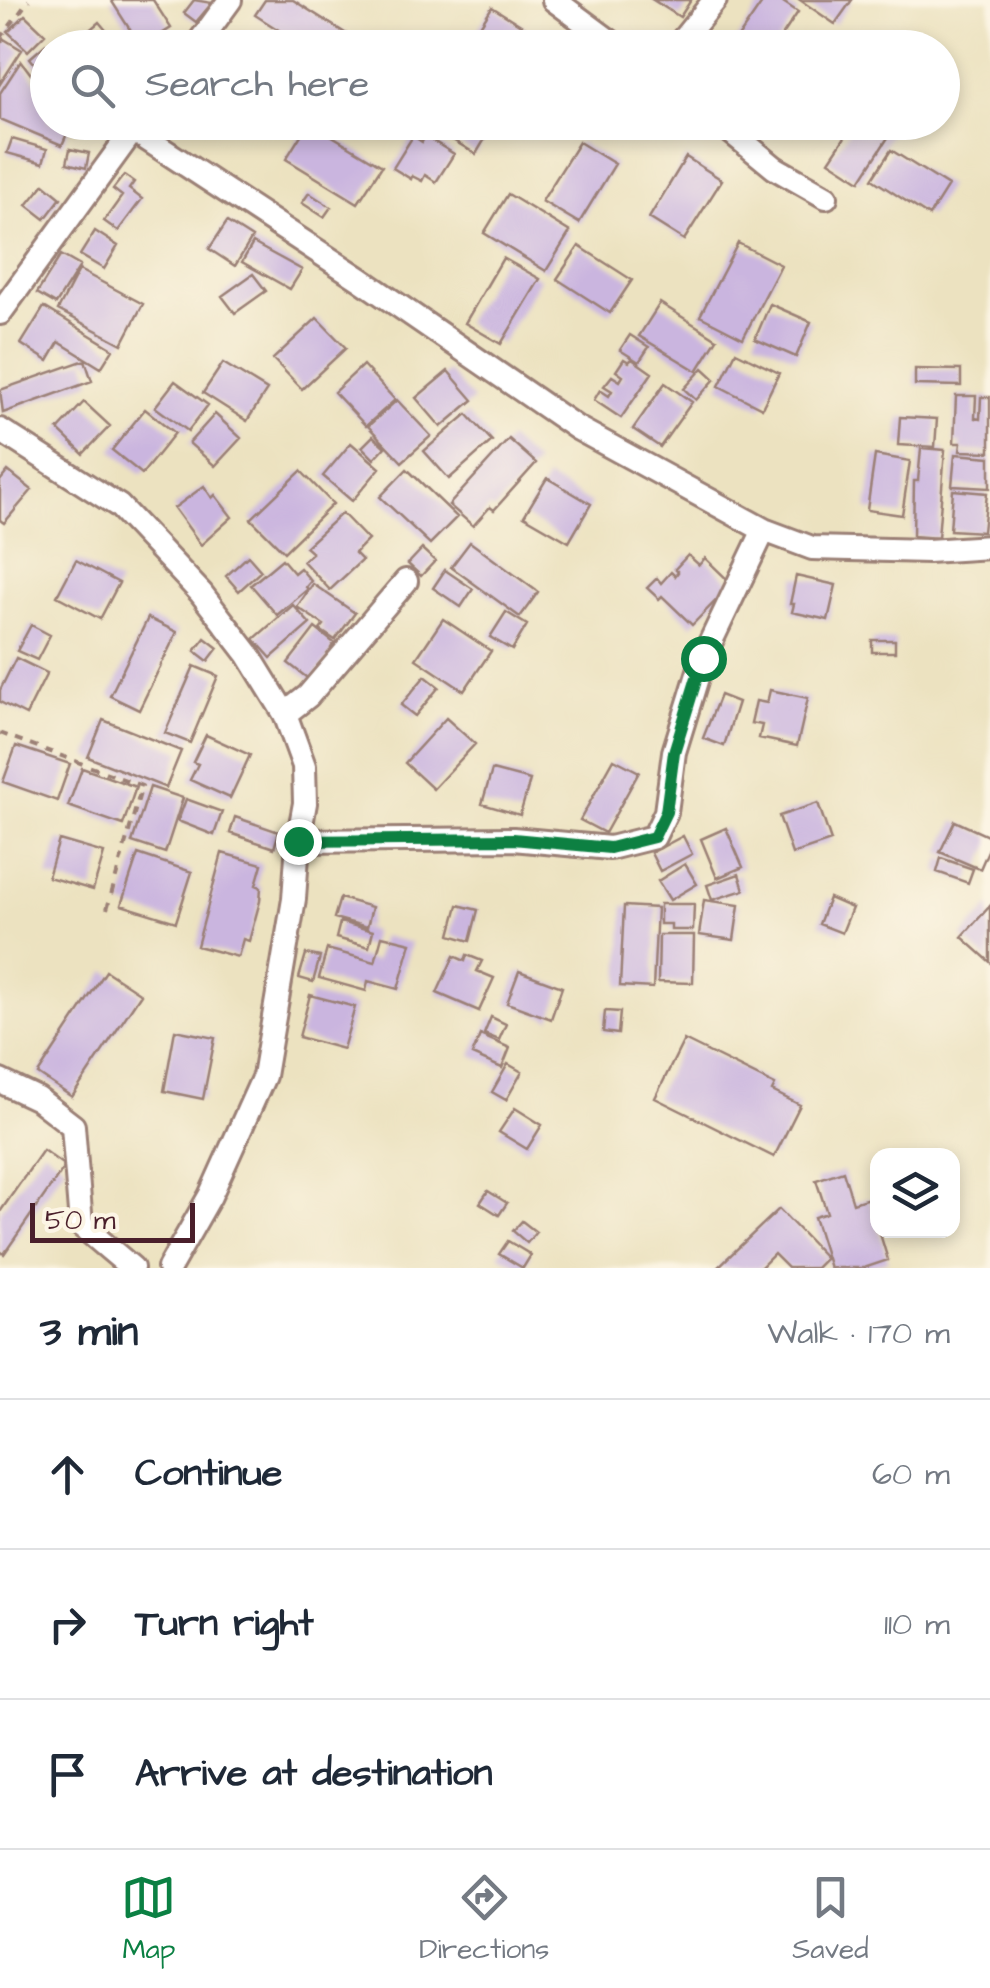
<!DOCTYPE html>
<meta charset="utf-8">
<style>
:root{--surface:#fff;--page:#f2f2f3;--text:#1f2937;--muted:#747a83;--line:#e0e1e3;--accent:#0b8043}
body{margin:0;font-family:"Architects Daughter",sans-serif;background:var(--page);color:var(--text)}
.controls{position:absolute;right:30px;bottom:30px;display:grid;overflow:hidden;border-radius:20px;box-shadow:0 5px 15px #0003}
.controls button{width:90px;height:90px;display:grid;place-items:center;padding:0;border:0;border-bottom:2px solid var(--line);background:var(--surface);color:var(--text);font:50px sans-serif}
.scale{position:absolute;left:30px;bottom:25px;width:165px;box-sizing:border-box;padding-left:10px;border:5px solid #4a1f2b;border-top:0;font-size:28px;line-height:35px;white-space:nowrap;color:#4a1f2b;-webkit-text-stroke:8px #fcf5e5;paint-order:stroke}
.stop{position:absolute;width:30px;height:30px;margin:-22px;border:8px solid #0b8043;border-radius:50%;background:#fff}
.stop.end{background:#0b8043;border-color:#fff;box-shadow:0 2px 10px #0008}
.list{margin:0;padding:0;list-style:none}
h2{display:flex;justify-content:space-between;align-items:center;height:130px;margin:0;padding:0 40px;font-size:42px}
h2 small{font-size:32px;font-weight:400;color:var(--muted)}
.list li{display:grid;grid-template-columns:65px 1fr auto;gap:30px;align-items:center;box-sizing:border-box;height:150px;padding:0 40px;border-top:2px solid var(--line)}
.list b{display:block;font-size:38px;white-space:nowrap}
.list em{font-size:32px;font-style:normal;color:var(--muted)}
.icon{flex:none;width:55px;height:55px;fill:none;stroke:currentColor;stroke-width:2;stroke-linecap:round;stroke-linejoin:round}
.map{position:relative;flex:none;width:990px;height:1268px;overflow:hidden}
.search{position:absolute;background:var(--surface);box-shadow:0 5px 15px #0003;left:30px;right:30px;top:30px;height:110px;display:flex;align-items:center;gap:25px;box-sizing:border-box;padding:0 35px;border-radius:55px;color:var(--muted);font-size:38px}
.sheet{height:580px;background:var(--surface)}
nav{display:flex;justify-content:space-around;align-items:center;box-sizing:border-box;height:140px;border-top:2px solid var(--line);background:var(--surface);font-size:28px;color:var(--muted)}
nav a{display:grid;justify-items:center;gap:5px}
nav .on{color:var(--accent)}
.map>svg:first-child{display:block}
.building{fill:#cab5df}
.lines{fill:none;stroke-linecap:round;stroke-linejoin:round}
.street-casing{stroke:#9b8076;stroke-width:28}
.path{stroke:#9b8076;stroke-width:4;stroke-dasharray:8 8;stroke-linecap:butt}
.street{stroke:#fff;stroke-width:22}
.route{stroke:#0b8043;stroke-width:12}
</style>
<div class="map">
<svg width="990" height="1268" viewBox="0 0 990 1268">
<rect width="100%" height="100%" fill="#fcf5e5"/>
<filter id="ink" filterUnits="userSpaceOnUse"><feTurbulence type="fractalNoise" baseFrequency=".01" numOctaves="2"/><feDisplacementMap in="SourceGraphic" scale="20" xChannelSelector="R" yChannelSelector="G"/><feConvolveMatrix kernelMatrix="1 2 1 2 8 2 1 2 1" color-interpolation-filters="sRGB"/></filter>
<filter id="wash" filterUnits="userSpaceOnUse"><feTurbulence type="fractalNoise" baseFrequency=".0048" numOctaves="4" result="noise"/><feDisplacementMap in="SourceGraphic" scale="40" xChannelSelector="R" yChannelSelector="G"/><feGaussianBlur stdDeviation="2.25" result="paint"/><feColorMatrix in="noise" values="0 0 0 0 0 0 0 0 0 0 0 0 0 0 0 0 0 1.4 0 .05"/><feComposite in="paint" operator="in"/></filter>
<g filter="url(#wash)">
<rect width="100%" height="100%" fill="#ece2c0"/>
<g id="blocks">
<!-- building -->
<path class="building" d="M111,0H153L171,28L141,47Z
M194,0L212,3L196,22L184,13Z
M265,0H293L348,35L340,48H307L255,15Z
M653,0H691L680,17Z
M764,0H780L798,12L774,48H731Z
M800,0H852L835,24Z
M492,7L527,29L515,48H466Z
M25,15L45,34L28,51L8,32Z
M99,22L121,48H76L73,44Z
M4,39L22,50L0,84V44Z
M45,45L48,68L42,73L30,58Z
M21,61L48,97V122H67L70,127L62,145L0,119V93Z
M309,122L382,166L358,203L286,159Z
M423,122H495L476,154Z
M855,122H898L860,181L829,161Z
M413,136L422,142L425,136L454,154L436,182L425,175L422,181L412,176L411,179L393,168Z
M12,139L47,149L43,163L7,153Z
M579,142L615,164L579,223L542,201Z
M70,149L89,153L86,168L67,163Z
M891,150L948,186L929,216L872,179Z
M686,157L722,180L684,240L649,218Z
M124,175L134,182L129,189L142,199L118,231L104,221L122,196L113,189Z
M44,184L61,198L45,219L27,205Z
M309,193L331,207L324,217L302,203Z
M508,194L570,232L546,271L484,233Z
M227,222L252,238L235,266L209,249Z
M95,231L118,246L104,269L80,255Z
M253,243L302,270L290,289L242,262Z
M738,243L781,265L743,338L700,316Z
M579,246L632,280L610,313L557,279Z
M61,255L80,266L56,304L37,293Z
M503,258L540,279L501,344L465,323Z
M79,270L143,304L122,344L58,310Z
M253,274L266,291L235,313L222,296Z
M660,303L717,339L697,371L639,336Z
M770,304L811,322L796,357L755,339Z
M44,307L113,349L101,368L59,342L48,361L21,344Z
M317,318L346,348L302,389L273,359Z
M630,335L649,347L639,362L620,350Z
M736,352L779,373L762,408L719,386Z
M624,359L629,362L632,359L652,373L621,418L594,400L600,390L609,396L612,391L604,386L612,376L620,381L623,376L616,371Z
M85,360L92,381L3,413L0,390Z
M223,363L267,390L247,421L203,393Z
M363,365L395,400L366,426L334,392Z
M703,368L715,379L696,400L684,389Z
M915,369L961,370V386L915,385Z
M448,371L473,400L441,427L416,398Z
M175,381L208,405L188,431L155,407Z
M665,383L692,402L660,447L633,429Z
M956,396H976L975,418L980,419L981,397H990V452L960,451L961,443H954Z
M397,400L431,436L402,462L368,426Z
M84,402L110,426L83,454L58,430Z
M145,409L175,433L142,474L112,450Z
M215,414L241,438L215,466L189,443Z
M467,414L492,441L449,479L424,451Z
M900,417L937,419L935,447L898,445Z
M373,436L385,447L374,459L362,447Z
M509,439L536,463L494,510L490,507L473,526L449,505Z
M351,443L380,468L352,501L323,476Z
M921,448L945,450L938,538L913,536L914,481H918Z
M955,454L990,457V488L952,486Z
M875,455L910,461L902,515L867,510Z
M407,469L457,517L430,544L380,497Z
M8,471L32,490L4,523L0,520V481Z
M301,471L333,504L284,552L251,519Z
M547,478L591,504L569,542L524,516Z
M204,486L212,498L215,495L232,517L201,545L174,508Z
M953,490L987,493L983,532L950,530Z
M342,513L368,540L355,553L362,560L330,590L303,561L312,553L305,547Z
M470,542L538,592L520,617L451,567Z
M422,549L435,561L421,576L408,564Z
M688,555L699,565L705,558L732,584L692,625L662,596L659,599L647,588L657,578L661,583L671,572L675,576L678,572L675,569Z
M248,556L261,571L239,591L226,576Z
M282,559L294,573L300,568L311,581L306,587L308,589L277,615L251,585Z
M76,560L119,583L100,619L57,596Z
M445,570L473,589L461,607L433,588Z
M796,576L836,585L828,620L792,612L794,604H790Z
M313,584L355,613L335,640L320,630L324,625L297,607Z
M293,605L310,624L271,658L254,639Z
M506,612L527,625L512,650L490,637Z
M148,618L177,632L139,710L110,696Z
M443,619L491,651L464,691L416,659Z
M31,625L50,635L37,660L17,651Z
M315,628L334,643L331,648L334,650L311,681L288,663Z
M205,638L218,648L208,661L195,651Z
M872,640H895V652H872Z
M16,658L47,673L26,715L0,702V690Z
M194,666L218,676L190,743L165,733Z
M425,676L439,687L415,716L401,705Z
M770,690L808,698L797,746L759,738L762,725L751,723L756,701L767,703Z
M720,695L738,702L724,746L703,738Z
M446,718L475,744L433,789L405,763Z
M103,720L181,751L166,788L88,757Z
M206,735L250,755L230,798L190,780L198,764L193,762Z
M16,746L70,764L57,801L3,782Z
M614,759L639,772L605,833L580,820Z
M82,768L136,787L123,825L68,806Z
M492,770L530,780L520,815L482,804Z
M150,787L183,798L165,853L132,842Z
M186,799L222,812L214,835L178,821Z
M818,803L831,841L792,854L779,816Z
M235,817L279,832L274,848L230,833Z
M955,821L990,837V846L980,869L940,852Z
M726,828L743,867L717,878L701,839Z
M683,836L692,854L660,871L651,853Z
M59,840L104,853L93,890L48,877Z
M222,853L262,864L256,885L261,887L260,901L249,941L243,939L238,957L197,946Z
M138,854L192,872L176,922L121,905Z
M941,858L973,869L968,883L937,872Z
M685,864L697,884L670,900L658,881Z
M739,874L744,890L712,900L707,885Z
M340,898L372,907L367,927L334,918Z
M829,898L852,908L842,933L819,924Z
M704,900L739,905L734,940L699,935Z
M660,904H694L693,930H671V924H660Z
M458,905L478,910L470,941L450,935Z
M624,906L657,908L653,988L620,986Z
M990,906V962L962,937Z
M340,922L373,931L369,947L336,938Z
M659,935H694L693,983L658,982Z
M382,936L411,943L398,989L368,981L366,991L319,978L327,949L375,962Z
M306,954L320,957L313,982L299,978Z
M467,955L482,961L477,971L494,978L479,1011L437,993L454,956L465,961Z
M106,971L141,994L72,1097L38,1074Z
M519,971L562,987L551,1019L507,1003Z
M310,995L355,1007L343,1049L299,1037Z
M605,1011L620,1012L618,1034L603,1032Z
M491,1017L506,1024L499,1040L484,1034Z
M175,1030L215,1038L203,1099L164,1091Z
M480,1035L510,1048L502,1068L472,1055Z
M684,1040L775,1085L772,1091L800,1105L774,1157L655,1098Z
M508,1064L522,1072L506,1100L492,1092Z
M515,1108L542,1125L527,1149L499,1132Z
M43,1150L65,1166L4,1254L0,1251V1212Z
M843,1171L853,1203L869,1198L888,1260L864,1268H830L814,1217L827,1213L816,1180Z
M488,1191L507,1203L499,1215L480,1203Z
M779,1209L826,1258L816,1268H788L774,1254L760,1268H717Z
M522,1221L536,1232L527,1243L513,1231Z
M508,1241L531,1255L523,1268L499,1254Z"/>
</g>
</g>
<g filter="url(#ink)">
<use href="#blocks" fill-opacity="0" stroke="#9b8076" stroke-width="2.5"/>
<g class="lines">
<defs>
<path id="street" d="M554,0L619,48
M195,48L230,0
M676,48L715,0
M719,122L775,168L826,197
M133,130L360,279L577,428L764,530L812,548L928,551L990,547
M0,313L139,122
M0,430L119,506L201,593L248,654L285,714L304,766L305,803L298,841L294,899L264,1076L210,1196L169,1268
M285,714L308,696L406,581
M298,841L513,839L610,848L654,837L666,812L674,752L703,658L764,530
M0,1081L38,1099L73,1126L81,1225L132,1268"/>
</defs>
<!-- street casing -->
<use href="#street" class="street-casing"/>
<!-- path -->
<path class="path" d="M0,39L29,0
M0,733L142,786L107,909"/>
<!-- street -->
<use href="#street" class="street"/>
</g>
</g>
<g class="lines" filter="url(#ink)">
<!-- route -->
<path class="route" d="M298,841L513,839L610,848L654,837L666,812L674,752L703,658"/>
</g>
</svg>
<div class="controls">
<button><svg class="icon" aria-label="layers" viewBox="0 0 24 24"><path d="M12 4l9 5-9 5-9-5zM3 14l9 5 9-5"/></svg></button>
</div>
<div class="scale">50 m</div>
<div class="stop" style="left:703px;top:658px"></div>
<div class="stop end" style="left:298px;top:841px"></div>
<div class="search"><svg class="icon" aria-label="search" viewBox="0 0 24 24"><circle cx="10" cy="10" r="6"/><path d="M15 15l6 6"/></svg>Search here</div>
</div>
<section class="sheet">
<h2>3 min<small>Walk · 170 m</small></h2>
<ul class="list">
<li><svg class="icon" aria-label="ahead" viewBox="0 0 24 24"><path d="M12 20V5M6 11l6-6 6 6"/></svg><div><b>Continue</b></div><em>60 m</em></li>
<li><svg class="icon" aria-label="right" viewBox="0 0 24 24"><path d="M7 20v-9h11M14 6l5 5-5 5"/></svg><div><b>Turn right</b></div><em>110 m</em></li>
<li><svg class="icon" aria-label="arrive" viewBox="0 0 24 24"><path d="M6 21V4h12l-3 4 3 4H6"/></svg><div><b>Arrive at destination</b></div></li>
</ul>
</section>
<nav>
<a class="on"><svg class="icon" aria-label="map" viewBox="0 0 24 24"><path d="M3 6l6-2 6 2 6-2v14l-6 2-6-2-6 2zM9 4v14M15 6v14"/></svg>Map</a>
<a><svg class="icon" aria-label="directions" viewBox="0 0 24 24"><path d="M12 3l9 9-9 9-9-9zM9 14v-3h6M13 9l2 2-2 2"/></svg>Directions</a>
<a><svg class="icon" aria-label="saved" viewBox="0 0 24 24"><path d="M7 4h10v16l-5-4-5 4z"/></svg>Saved</a>
</nav>
